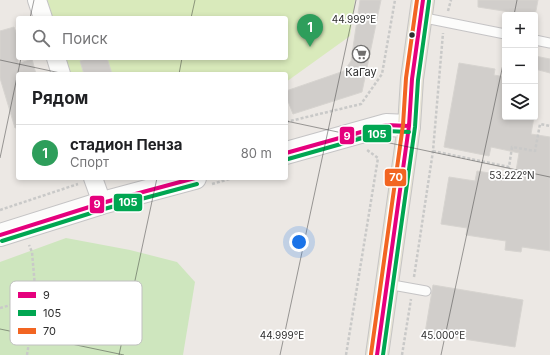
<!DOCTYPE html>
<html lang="ru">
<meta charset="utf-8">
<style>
:root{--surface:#fff;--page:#f6f6f6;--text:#202124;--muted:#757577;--line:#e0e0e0;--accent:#b45309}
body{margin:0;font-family:Inter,sans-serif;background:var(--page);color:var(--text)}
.controls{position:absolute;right:12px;top:12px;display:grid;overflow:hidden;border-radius:4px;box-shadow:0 2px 6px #0003}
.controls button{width:36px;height:36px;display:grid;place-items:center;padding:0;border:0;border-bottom:1px solid var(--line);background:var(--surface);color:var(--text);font:20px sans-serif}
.you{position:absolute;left:299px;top:242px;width:14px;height:14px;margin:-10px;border:3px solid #fff;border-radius:50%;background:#1a73e8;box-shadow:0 0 0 6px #1a73e833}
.badge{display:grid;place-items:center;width:26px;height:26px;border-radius:50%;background:var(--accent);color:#fff;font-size:13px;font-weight:700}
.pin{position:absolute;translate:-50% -33px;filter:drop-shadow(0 1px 2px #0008)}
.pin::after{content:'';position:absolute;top:21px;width:14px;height:12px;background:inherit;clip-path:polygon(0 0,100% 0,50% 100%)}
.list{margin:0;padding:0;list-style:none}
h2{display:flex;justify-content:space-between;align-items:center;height:52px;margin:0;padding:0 16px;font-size:17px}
h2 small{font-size:13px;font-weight:400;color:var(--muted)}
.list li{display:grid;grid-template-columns:26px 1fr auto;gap:12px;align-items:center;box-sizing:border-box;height:56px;padding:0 16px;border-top:1px solid var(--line)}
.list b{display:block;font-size:15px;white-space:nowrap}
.list p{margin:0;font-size:13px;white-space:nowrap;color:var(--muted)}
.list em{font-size:13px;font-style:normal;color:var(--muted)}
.icon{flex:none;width:22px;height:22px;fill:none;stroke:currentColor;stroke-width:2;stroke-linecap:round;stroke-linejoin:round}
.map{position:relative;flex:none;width:550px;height:355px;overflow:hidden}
.search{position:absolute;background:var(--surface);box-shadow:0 2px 6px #0003;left:16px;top:16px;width:272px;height:44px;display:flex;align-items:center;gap:10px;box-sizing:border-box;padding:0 14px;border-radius:4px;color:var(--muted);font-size:15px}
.panel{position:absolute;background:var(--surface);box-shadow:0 2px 6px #0003;left:16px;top:72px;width:272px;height:108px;border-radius:4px}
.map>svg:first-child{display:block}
.green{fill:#cee6be}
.pitch{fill:#d9eabb}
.building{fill:#d1cecb;stroke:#d7d4d0}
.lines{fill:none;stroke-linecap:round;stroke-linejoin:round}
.lane-casing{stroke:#c5c4c5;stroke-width:11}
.street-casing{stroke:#c5c4c5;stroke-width:20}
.secondary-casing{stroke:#c5c4c5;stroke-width:24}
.primary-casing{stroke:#c6c5c4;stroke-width:24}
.path{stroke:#c9c9c8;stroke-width:2.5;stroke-dasharray:3 2;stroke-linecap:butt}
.lane{stroke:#fcfcfb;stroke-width:9}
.street{stroke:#fcfcfb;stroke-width:18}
.secondary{stroke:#fcfcfb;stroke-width:22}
.primary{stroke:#e8e4d6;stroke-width:22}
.bus-1-casing{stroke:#fff;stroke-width:7}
.bus-2-casing{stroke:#fff;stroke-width:7}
.bus-3-casing{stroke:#fff;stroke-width:7}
.bus-1{stroke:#e5007d;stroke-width:4}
.bus-2{stroke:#00a651;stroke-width:4}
.bus-3{stroke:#f26522;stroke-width:4}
.ticks{fill:none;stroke:#2e2e2e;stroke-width:1;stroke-opacity:0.45}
.bus-dot{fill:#2e2e2e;stroke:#fff;stroke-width:1.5}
.labels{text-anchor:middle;stroke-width:3.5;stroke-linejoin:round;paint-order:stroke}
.poi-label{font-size:11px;fill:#2e2e2e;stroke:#fff}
.key{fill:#fff;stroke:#c0c0c0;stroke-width:1}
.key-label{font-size:11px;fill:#2e2e2e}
.ticks-label{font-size:10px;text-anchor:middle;fill:#2e2e2e;stroke:#fff;stroke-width:3.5;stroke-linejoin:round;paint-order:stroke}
.line-badge{stroke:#fff;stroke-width:1.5}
.badge-label{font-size:11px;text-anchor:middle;font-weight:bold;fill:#fff}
</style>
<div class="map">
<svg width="550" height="355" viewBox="0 0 550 355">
<rect width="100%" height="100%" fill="#ece8e4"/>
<!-- green -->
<path class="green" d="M66,238L130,250L177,262L195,282L183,355H0V262Z"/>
<!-- pitch -->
<path class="pitch" d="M43,0H355L350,36L286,82V74H66L61,58H286V18H48Z"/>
<!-- building -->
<path class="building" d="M360,0H381L362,92L293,114L286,96V91L344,71L351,61Z
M478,0H538L535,16L478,7Z
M14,27L18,38V64L32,59L36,74H18V127L15,128L0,78V31Z
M535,56L550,59V73L535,69Z
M89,58H107L112,74H84L80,61Z
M459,63L495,69L494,75L505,77V117H534L531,134L550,137V251L522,247L521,252L505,250L506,241L466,235L467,228L441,224L449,177L475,181L477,171L515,177L519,153L491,147L489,156L444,147Z
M433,285L523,300L515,347L425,333Z"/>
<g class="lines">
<defs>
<path id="lane" d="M420,17L505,34
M535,40L550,43
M387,284L426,291"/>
<path id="street" d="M37,0L43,18
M56,58L61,74
M93,178L102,203"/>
<path id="secondary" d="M286,153L386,125L409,126
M0,235L102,203L195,178"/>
<path id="primary" d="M377,355L409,126L412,79L423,0"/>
</defs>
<!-- lane casing -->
<use href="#lane" class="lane-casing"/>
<!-- street casing -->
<use href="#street" class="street-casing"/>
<!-- secondary casing -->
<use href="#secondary" class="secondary-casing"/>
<!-- primary casing -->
<use href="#primary" class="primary-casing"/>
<!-- path -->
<path class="path" d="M448,11L451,0
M286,122L361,104L382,74L395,0
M433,151L509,167L512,147L535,151L540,124L550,126
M212,184L233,178
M0,210L78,184
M414,277L433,151L443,33
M0,308L36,298
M27,355L36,298L32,252L29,245
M346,355L378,158L367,150
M402,355L411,299"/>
<!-- lane -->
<use href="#lane" class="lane"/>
<!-- street -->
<use href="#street" class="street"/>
<!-- secondary -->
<use href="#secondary" class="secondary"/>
<!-- primary -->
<use href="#primary" class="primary"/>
<defs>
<path id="bus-1" d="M286,153L386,125L409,126
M0,235L102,203L195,178
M377,355L409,126L412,79L423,0"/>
<path id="bus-2" d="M288,159L387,131L409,132
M2,241L104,209L197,184
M383,355L415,127L418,80L429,1"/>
<path id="bus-3" d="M371,354L403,125L406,78L417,0"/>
</defs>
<!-- bus-1 casing -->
<use href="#bus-1" class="bus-1-casing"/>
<!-- bus-2 casing -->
<use href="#bus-2" class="bus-2-casing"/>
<!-- bus-3 casing -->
<use href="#bus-3" class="bus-3-casing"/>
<!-- bus-1 -->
<use href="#bus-1" class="bus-1"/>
<!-- bus-2 -->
<use href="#bus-2" class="bus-2"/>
<!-- bus-3 -->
<use href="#bus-3" class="bus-3"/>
</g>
<!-- ticks -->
<path class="ticks" d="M514,15L517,0M30,18L34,0M191,18L195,0M0,60L65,74M179,74L182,58M286,121L550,177M0,158L21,58M0,329L124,355M119,355L157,178M280,355L356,0M441,355L505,55"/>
<!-- icons -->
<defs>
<symbol id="supermarket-ring" viewBox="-11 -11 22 22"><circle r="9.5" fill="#fff" stroke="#706f6e" stroke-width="1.5"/><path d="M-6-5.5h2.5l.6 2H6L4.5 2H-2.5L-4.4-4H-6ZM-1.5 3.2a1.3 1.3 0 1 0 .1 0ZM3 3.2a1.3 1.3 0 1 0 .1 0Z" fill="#706f6e"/></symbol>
</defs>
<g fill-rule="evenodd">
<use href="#supermarket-ring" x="351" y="44" width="20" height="20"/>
</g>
<!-- markers -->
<circle class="bus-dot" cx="412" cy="35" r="3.5"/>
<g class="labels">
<!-- poi labels -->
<g class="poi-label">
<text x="361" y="76">КаГау</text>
</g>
</g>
<!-- legend -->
<rect x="10" y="281" width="132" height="64" rx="6" class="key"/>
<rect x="18" y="292" width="18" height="6" fill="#e5007d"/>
<rect x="18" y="310" width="18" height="6" fill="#00a651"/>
<rect x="18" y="328" width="18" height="6" fill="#f26522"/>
<g class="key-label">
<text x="43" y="299">9</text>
<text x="43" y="317">105</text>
<text x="43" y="335">70</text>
</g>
<g class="ticks-label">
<text x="354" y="23">44.999°E</text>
<text x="512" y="179">53.222°N</text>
<text x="282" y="339">44.999°E</text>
<text x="443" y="339">45.000°E</text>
</g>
<g class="line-badge">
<rect x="362" y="124" width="30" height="19" rx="4" fill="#00a651"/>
<rect x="339" y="126" width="16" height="19" rx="4" fill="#e5007d"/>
<rect x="384" y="168" width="23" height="19" rx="4" fill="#f26522"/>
<rect x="113" y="193" width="30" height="19" rx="4" fill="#00a651"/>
<rect x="89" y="195" width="16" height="19" rx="4" fill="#e5007d"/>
</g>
<g class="badge-label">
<text x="377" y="138">105</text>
<text x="347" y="140">9</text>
<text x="396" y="181">70</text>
<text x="128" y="206">105</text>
<text x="97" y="208">9</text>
</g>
</svg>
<div class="controls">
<button>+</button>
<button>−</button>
<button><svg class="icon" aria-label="layers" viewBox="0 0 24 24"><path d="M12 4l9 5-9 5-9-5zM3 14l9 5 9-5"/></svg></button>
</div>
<div class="you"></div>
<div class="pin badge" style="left:310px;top:47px;background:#2e9e5b">1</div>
<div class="search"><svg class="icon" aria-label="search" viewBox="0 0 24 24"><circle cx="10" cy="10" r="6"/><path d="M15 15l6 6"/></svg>Поиск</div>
<section class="panel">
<h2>Рядом<small></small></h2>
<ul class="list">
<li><span class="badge" style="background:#2e9e5b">1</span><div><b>стадион Пенза</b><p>Спорт</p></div><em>80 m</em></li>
</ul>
</section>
</div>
